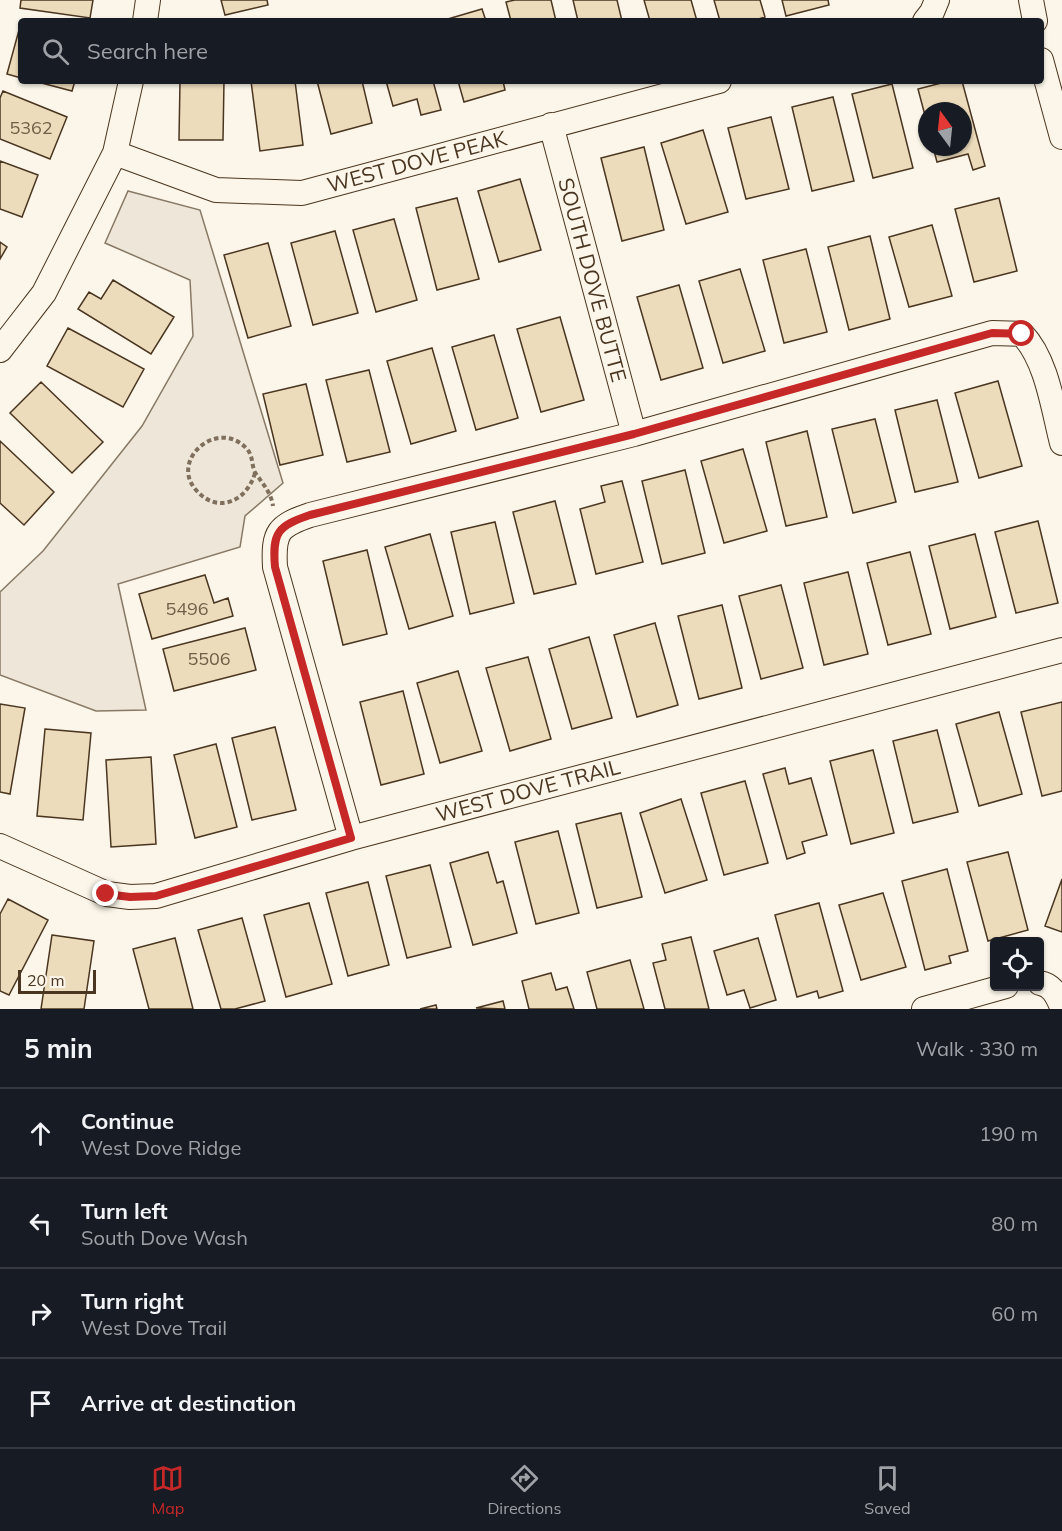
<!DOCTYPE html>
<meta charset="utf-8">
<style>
:root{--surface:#171b24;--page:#20242c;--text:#f1f3f6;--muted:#9ea1a6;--line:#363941;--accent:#c62828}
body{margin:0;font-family:Mulish,sans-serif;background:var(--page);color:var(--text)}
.controls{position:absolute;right:18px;bottom:18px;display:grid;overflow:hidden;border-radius:6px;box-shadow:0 2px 4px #0004}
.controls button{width:54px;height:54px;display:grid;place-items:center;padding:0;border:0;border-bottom:2px solid var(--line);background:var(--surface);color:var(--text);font:30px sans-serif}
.compass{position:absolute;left:918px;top:102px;width:54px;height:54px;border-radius:50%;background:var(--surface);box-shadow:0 2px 4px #0004;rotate:345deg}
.scale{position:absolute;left:18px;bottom:15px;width:78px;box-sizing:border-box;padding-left:6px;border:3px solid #4a3520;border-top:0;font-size:16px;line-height:21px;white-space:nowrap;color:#4a3520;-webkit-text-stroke:4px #fbf6e9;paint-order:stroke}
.stop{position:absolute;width:18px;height:18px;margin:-14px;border:4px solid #c62828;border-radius:50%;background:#fff}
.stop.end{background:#c62828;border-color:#fff;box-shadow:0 2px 6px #0008}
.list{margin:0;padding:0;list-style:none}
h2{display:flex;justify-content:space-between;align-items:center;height:78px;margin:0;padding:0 24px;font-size:26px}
h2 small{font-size:20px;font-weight:400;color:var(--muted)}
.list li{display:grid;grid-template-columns:39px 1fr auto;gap:18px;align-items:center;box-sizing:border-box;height:90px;padding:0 24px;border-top:2px solid var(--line)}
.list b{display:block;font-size:22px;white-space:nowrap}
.list p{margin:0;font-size:20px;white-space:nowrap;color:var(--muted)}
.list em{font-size:20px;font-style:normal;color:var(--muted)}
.icon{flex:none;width:33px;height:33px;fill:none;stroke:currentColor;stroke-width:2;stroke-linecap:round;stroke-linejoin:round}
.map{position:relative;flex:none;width:1062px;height:1009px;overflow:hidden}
.search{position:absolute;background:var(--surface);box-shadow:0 2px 4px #0004;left:18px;right:18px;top:18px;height:66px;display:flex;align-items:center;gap:15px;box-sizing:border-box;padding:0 21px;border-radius:6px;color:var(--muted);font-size:22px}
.sheet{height:438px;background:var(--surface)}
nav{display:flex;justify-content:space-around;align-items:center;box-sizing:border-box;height:84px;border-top:2px solid var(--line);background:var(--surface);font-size:16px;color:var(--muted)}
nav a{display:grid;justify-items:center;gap:3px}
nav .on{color:var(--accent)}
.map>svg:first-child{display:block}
.green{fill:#ede6d9;stroke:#887966;stroke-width:1.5}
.building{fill:#ecdcbc;stroke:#4a3520;stroke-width:1.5}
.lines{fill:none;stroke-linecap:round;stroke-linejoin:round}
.street-casing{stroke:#4a3520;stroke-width:26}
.path{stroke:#7f6f5c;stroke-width:4;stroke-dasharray:4.5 3;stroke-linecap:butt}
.street{stroke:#fbf6e9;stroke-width:24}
.route{stroke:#c62828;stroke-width:8}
.labels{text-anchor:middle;stroke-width:4.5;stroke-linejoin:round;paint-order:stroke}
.number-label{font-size:18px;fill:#725f47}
.street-label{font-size:21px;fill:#4a3520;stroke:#fbf6e9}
</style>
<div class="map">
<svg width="1062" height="1009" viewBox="0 0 1062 1009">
<rect width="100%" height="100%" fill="#fbf6e9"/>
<!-- green -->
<path class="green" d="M128,191L200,210L283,483L245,516L240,547L118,584L146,710L96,711L0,675V592L43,551L142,426L193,336L190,280L105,243Z"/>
<!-- building -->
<path class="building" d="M21,0H93L90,18L20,8Z
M221,0H267L268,5L225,15Z
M515,0H551L556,21H511L506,2Z
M573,0H617L622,21H578Z
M644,0H691L697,21H650Z
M714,0H760L765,17L752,21H720Z
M782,0H828L829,5L786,16Z
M482,9L486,21H441Z
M19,30H21V78L7,74Z
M34,81H75L72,91Z
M180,81H224L223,140H179Z
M251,81H295L303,145L260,151Z
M317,81H362L372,123L331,134Z
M386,81H433L441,110L421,115L417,99L393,106Z
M458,81H503L505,90L464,102Z
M949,81H962L985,166L973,170L968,154L937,162L933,147H963V111H927V123L918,89Z
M892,84L913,168L873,178L852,94Z
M3,91L67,117L50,159L0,139V98Z
M833,97L854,181L812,191L792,107Z
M771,117L789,189L746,199L728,128Z
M703,130L728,212L686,224L661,143Z
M644,147L664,230L622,241L601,158Z
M0,161L38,175L22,217L0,209Z
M520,179L541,250L499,262L478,191Z
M457,198L479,279L437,290L416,208Z
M999,198L1017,271L974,282L955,209Z
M394,219L417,300L376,312L353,230Z
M932,225L952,296L909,307L889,237Z
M335,231L358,313L313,325L291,243Z
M870,236L890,319L849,330L828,247Z
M0,242L7,247L0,259Z
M268,243L291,326L248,338L224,255Z
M806,249L827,332L784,343L763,260Z
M740,269L765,351L723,363L699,281Z
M113,280L174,317L151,354L78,309L89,292L101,299Z
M679,285L703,368L661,380L637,297Z
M560,317L584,400L541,412L517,329Z
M68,328L144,369L123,407L47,366Z
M494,335L518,418L476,430L452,347Z
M432,348L456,431L411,444L387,361Z
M369,370L390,452L347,462L326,380Z
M998,381L1022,466L979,478L955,393Z
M41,382L103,442L72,473L10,413Z
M306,384L323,455L280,465L263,394Z
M937,400L958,482L915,492L895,410Z
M875,419L896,502L853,513L832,429Z
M807,431L827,517L786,526L766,442Z
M0,441L54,492L24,525L0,503Z
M743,449L767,531L724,543L701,461Z
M685,470L705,553L662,564L642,481Z
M622,481L643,562L596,574L580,509L605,502L601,486Z
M555,501L576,584L534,594L513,512Z
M1038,521L1058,603L1016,613L995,532Z
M495,522L514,603L470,614L451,532Z
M430,534L453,616L409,629L385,547Z
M975,534L996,617L950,629L929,546Z
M367,550L387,634L343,645L323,561Z
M910,552L931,634L888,645L867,563Z
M848,572L868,654L824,665L804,583Z
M205,575L214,603L228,598L233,616L152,639L139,594Z
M781,585L803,668L761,679L739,596Z
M722,605L742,688L699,699L678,616Z
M655,623L678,705L637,717L614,635Z
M245,628L256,670L174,691L163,649Z
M589,637L612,718L572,729L549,649Z
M528,657L551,739L510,751L486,668Z
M458,671L482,751L440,763L417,683Z
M403,691L424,774L381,785L360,702Z
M1062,702V791L1042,796L1021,712Z
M0,704L25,708L10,794L0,792Z
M999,712L1022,794L979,806L956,724Z
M275,727L296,810L252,820L232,738Z
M45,729L91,733L83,820L37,816Z
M937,730L958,812L913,823L893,741Z
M216,744L237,827L195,838L174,755Z
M873,750L894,833L851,844L830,761Z
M151,757L156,844L111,847L106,760Z
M785,768L789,784L811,778L827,835L802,842L805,853L787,859L763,774Z
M745,781L768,863L724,875L701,793Z
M681,799L707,880L665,893L640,813Z
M621,813L642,897L597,908L576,824Z
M558,831L579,913L536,924L515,842Z
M488,852L497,883L503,881L517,933L473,945L450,863Z
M1008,852L1028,930L988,941L967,862Z
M430,865L451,947L407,958L386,876Z
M947,869L968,951L949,956L951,963L925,970L902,881Z
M1062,879V932L1045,926Z
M368,882L389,965L348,976L326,893Z
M883,893L906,967L861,980L839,905Z
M8,899L48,920L9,995L0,991V914Z
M309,903L332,984L286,997L264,915Z
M819,903L843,991L819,998L817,991L797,997L775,915Z
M242,918L265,1001L235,1009H221L198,930Z
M52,935L94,941L84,1009H41Z
M691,937L709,1009H665L653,963L666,960L662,944Z
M175,938L193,1009H149L133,949Z
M758,938L776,1000L750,1008L744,990L727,995L714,951Z
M630,960L644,1009H597L587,972Z
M551,973L556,990L567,987L574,1009H529L522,981Z
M503,1001L505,1009L476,1008Z
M436,1005L437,1009H420Z"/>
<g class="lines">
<defs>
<path id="street" d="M1031,0L1035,21
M145,21L148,0
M925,21L932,12L937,0
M1041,60L1062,137
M551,125L634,434
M115,153L216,190L302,193L719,81
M0,350L44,293L115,153L131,81
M351,838L275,567C273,532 278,526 310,515L634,434L992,333L1022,334C1047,360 1053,408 1062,443
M0,846L107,894L130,897L156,896L351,838L1062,650
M1040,983C1052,985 1057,995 1062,1007
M924,1009L1006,986"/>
</defs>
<!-- street casing -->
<use href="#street" class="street-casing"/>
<!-- path -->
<path class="path" d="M255,473C247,501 218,515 196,490C169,460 218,417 247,449C254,457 251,467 256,474C264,485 271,493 273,506"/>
<!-- street -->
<use href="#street" class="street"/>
</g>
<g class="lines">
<!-- route -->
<path class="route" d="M106,894L130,897L156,896L351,838L275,567C272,532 278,526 310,515L634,434L992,333L1022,334"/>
</g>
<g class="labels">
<!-- number labels -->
<g class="number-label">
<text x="31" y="134">5362</text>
<text x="187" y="615">5496</text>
<text x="209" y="665">5506</text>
</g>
<!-- street labels -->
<g class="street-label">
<text transform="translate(417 162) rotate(-15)" y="7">WEST DOVE PEAK</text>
<text transform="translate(592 280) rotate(75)" y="7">SOUTH DOVE BUTTE</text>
<text transform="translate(528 791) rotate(-15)" y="7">WEST DOVE TRAIL</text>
</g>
</g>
</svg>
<div class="controls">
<button><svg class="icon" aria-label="locate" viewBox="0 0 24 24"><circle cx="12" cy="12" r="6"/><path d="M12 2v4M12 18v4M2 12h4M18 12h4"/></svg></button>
</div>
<svg class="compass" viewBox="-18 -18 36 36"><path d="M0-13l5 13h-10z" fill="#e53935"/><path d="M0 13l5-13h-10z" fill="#9ea1a6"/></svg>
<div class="scale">20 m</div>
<div class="stop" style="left:1022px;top:334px"></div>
<div class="stop end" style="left:106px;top:894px"></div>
<div class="search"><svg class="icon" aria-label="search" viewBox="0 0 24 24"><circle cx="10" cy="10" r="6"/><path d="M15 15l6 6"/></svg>Search here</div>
</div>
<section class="sheet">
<h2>5 min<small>Walk · 330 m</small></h2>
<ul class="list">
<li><svg class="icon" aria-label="ahead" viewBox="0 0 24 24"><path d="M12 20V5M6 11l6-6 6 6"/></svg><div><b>Continue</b><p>West Dove Ridge</p></div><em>190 m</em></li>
<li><svg class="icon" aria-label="left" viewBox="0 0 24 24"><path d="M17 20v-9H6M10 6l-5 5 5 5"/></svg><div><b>Turn left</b><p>South Dove Wash</p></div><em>80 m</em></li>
<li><svg class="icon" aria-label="right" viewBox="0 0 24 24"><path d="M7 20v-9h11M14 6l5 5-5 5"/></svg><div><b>Turn right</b><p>West Dove Trail</p></div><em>60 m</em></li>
<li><svg class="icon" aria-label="arrive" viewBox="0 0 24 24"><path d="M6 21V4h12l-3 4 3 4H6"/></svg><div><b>Arrive at destination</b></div></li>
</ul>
</section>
<nav>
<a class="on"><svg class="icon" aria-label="map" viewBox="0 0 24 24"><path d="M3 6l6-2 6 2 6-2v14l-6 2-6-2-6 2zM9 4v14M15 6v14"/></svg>Map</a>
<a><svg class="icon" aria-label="directions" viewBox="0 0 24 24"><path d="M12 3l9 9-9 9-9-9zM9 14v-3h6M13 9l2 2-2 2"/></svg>Directions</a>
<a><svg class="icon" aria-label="saved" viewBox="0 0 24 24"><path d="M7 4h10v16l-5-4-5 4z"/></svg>Saved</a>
</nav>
